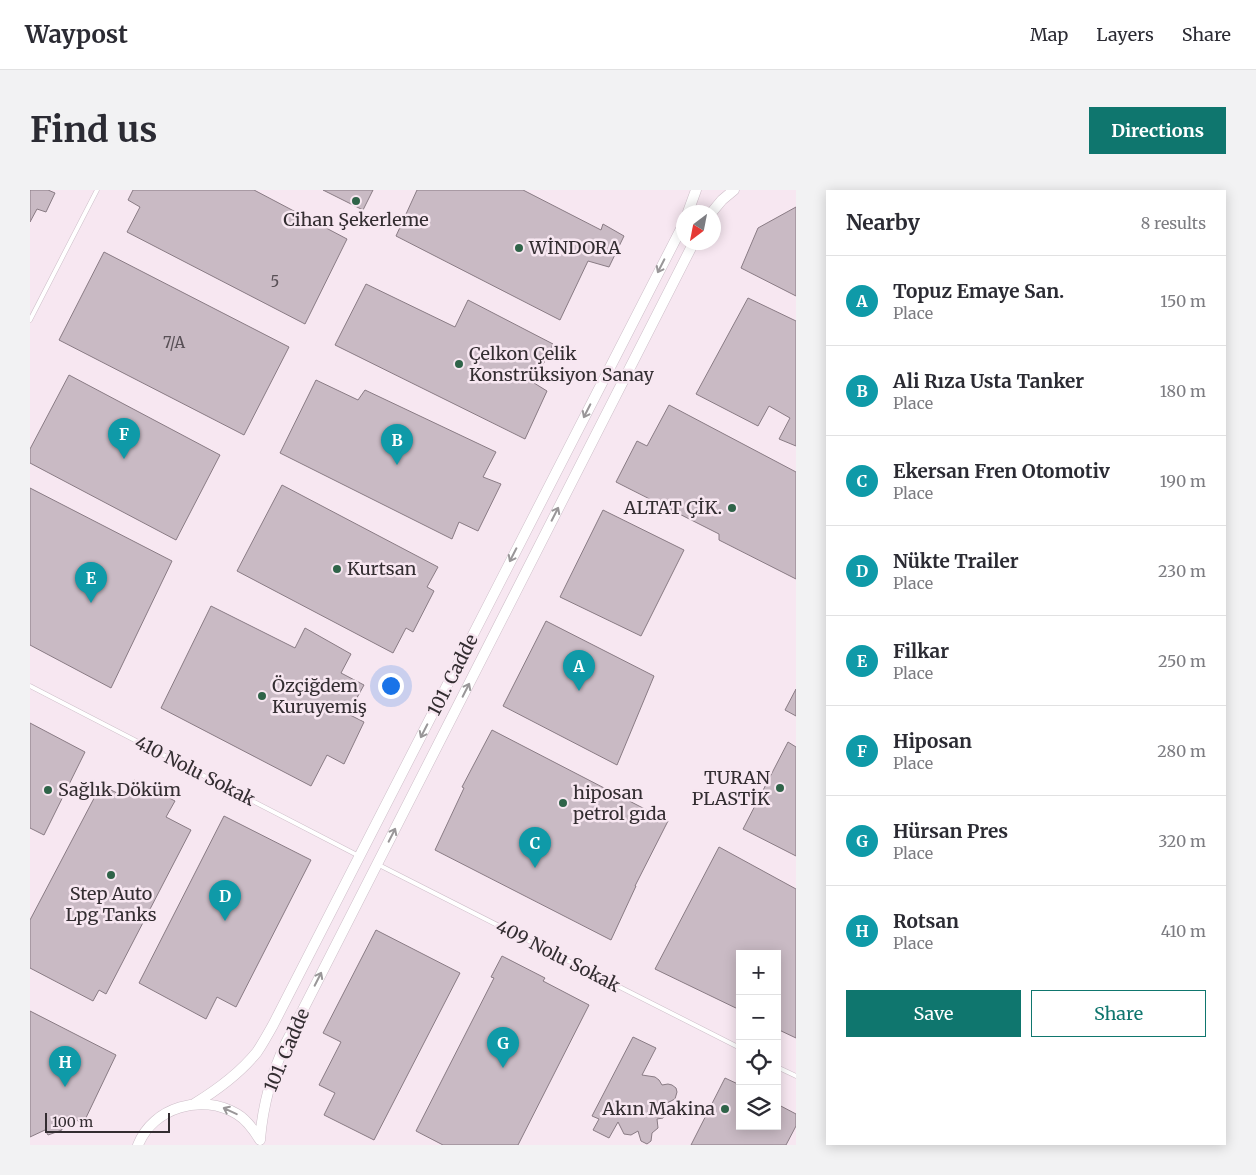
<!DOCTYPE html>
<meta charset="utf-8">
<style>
:root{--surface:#fff;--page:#f2f2f3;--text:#2b2b33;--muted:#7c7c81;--line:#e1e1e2;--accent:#0f766e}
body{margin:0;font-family:Merriweather,serif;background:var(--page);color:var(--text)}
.controls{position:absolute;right:15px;bottom:15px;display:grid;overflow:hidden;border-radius:0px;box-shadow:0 2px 12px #0003}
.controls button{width:45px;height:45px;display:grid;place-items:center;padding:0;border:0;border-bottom:1px solid var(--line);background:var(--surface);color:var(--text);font:25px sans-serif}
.compass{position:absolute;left:646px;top:15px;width:45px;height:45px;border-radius:50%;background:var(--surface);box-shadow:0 2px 12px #0003;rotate:212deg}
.scale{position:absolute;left:15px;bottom:12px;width:125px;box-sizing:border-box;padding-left:5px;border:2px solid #332d31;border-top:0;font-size:14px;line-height:18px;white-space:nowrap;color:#332d31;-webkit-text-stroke:4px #f7e7f1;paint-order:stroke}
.you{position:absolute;left:360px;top:495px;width:18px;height:18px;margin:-12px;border:4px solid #fff;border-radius:50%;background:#1a73e8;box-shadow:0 0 0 8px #1a73e833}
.badge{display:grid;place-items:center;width:32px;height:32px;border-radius:50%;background:var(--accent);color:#fff;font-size:16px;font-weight:700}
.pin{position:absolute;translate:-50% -41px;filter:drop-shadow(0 1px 2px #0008)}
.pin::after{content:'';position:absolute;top:26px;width:18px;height:15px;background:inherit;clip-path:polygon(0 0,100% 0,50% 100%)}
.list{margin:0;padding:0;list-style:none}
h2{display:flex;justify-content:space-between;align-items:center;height:65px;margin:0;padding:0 20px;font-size:21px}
h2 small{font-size:16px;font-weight:400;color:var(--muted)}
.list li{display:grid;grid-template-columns:32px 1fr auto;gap:15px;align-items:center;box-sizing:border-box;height:90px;padding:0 20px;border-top:1px solid var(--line)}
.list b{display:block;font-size:19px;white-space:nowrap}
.list p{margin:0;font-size:16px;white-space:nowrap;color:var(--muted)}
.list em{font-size:16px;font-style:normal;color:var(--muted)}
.actions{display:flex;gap:10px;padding:15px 20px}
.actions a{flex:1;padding:11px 0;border:1px solid var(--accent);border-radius:0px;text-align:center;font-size:18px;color:var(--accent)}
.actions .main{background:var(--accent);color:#fff}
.icon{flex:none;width:28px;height:28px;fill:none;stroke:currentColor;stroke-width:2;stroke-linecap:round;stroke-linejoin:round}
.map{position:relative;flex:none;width:766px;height:955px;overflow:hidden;border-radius:0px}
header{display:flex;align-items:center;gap:30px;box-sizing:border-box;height:70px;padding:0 25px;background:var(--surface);border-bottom:1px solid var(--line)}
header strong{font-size:24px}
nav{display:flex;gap:28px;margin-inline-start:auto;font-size:18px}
.intro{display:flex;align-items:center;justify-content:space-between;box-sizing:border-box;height:120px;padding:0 30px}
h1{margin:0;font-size:35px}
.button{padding:12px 22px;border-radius:0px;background:var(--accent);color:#fff;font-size:18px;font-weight:700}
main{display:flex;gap:30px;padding:0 30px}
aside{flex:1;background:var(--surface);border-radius:0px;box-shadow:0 2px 12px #0003}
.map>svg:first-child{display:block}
.building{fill:#c9bac4;stroke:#897b84}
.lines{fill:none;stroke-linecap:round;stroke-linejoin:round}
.service-casing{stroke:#cdbec8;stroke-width:5}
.tertiary-casing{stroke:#cdbec8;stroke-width:11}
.service{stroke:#fff;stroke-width:4}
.tertiary{stroke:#fff;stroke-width:10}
.oneway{stroke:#999698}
.poi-dot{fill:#2f6449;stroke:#f7e7f1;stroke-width:2}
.labels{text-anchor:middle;stroke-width:5;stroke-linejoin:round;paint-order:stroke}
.number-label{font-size:15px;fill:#585056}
.poi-label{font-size:18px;fill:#332d31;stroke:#f7e7f1;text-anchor:start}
.street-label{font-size:18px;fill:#332d31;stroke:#f7e7f1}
</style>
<header>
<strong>Waypost</strong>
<nav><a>Map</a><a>Layers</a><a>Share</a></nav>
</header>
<div class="intro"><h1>Find us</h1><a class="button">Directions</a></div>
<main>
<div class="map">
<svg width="766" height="955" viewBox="0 0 766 955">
<rect width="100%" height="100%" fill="#f7e7f1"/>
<!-- building -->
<path class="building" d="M0,0H18L25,3L16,22L7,19L0,32Z
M103,0H224L317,49L275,134L97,42L110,17L98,10Z
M293,0H343L333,20Z
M387,0H493L571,40L573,34L594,46L579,77L558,71L530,130L366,46Z
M766,17V106L711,78L728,38Z
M74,62L259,157L214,245L29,150Z
M336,94L425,137L438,110L523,154L504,193L517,201L495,249L305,155Z
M718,108L766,131V256L749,249L760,228L739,216L728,236L666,204Z
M39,185L190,265L146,350L0,273V259Z
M286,190L328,210L335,200L466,262L453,287L471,294L448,341L429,332L422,349L250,263Z
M639,215L766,282V389L689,350V344L586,292L607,251L617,256Z
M252,295L408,377L397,397L404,401L383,442L376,438L363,463L207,381Z
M0,298L142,371L81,498L0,455Z
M573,320L654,360L611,446L530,407Z
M181,416L265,458L275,438L321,464L311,483L334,495L318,524L334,532L314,574L297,565L281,596L131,518Z
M516,431L624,486L587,575L473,516Z
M766,499V526L755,520Z
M0,533L55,562L14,645L0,638Z
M462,540L638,631L605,696H606L581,750L405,660L434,598L432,597Z
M758,552L766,557V666L713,639Z
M104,590L145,611L136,627L161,640L76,804L69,800L63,811L0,778V730L71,595L95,607Z
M194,626L281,670L206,817L187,807L176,829L109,793Z
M689,657L766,699V848L747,839V764H710V820L625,779Z
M346,740L430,783L344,950L294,925L305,903L289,895L311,852L293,843Z
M472,766L515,788L513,791L559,815L488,955H413L386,941L464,788L461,787Z
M0,821L86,865L53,934L45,929L31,935L32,940L18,945L15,940L0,947Z
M603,847L626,858L612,885L625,887L629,890L632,895L638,894L642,895L646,898L647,902L645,909L637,913L638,921L636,925L633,928L627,929L628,938L622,943L621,951L617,954L611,951L608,941L601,945L594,944L588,932L579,948L563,940L569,929L562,926Z
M695,888L710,895V936H747V914L766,924V936L756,955H661Z"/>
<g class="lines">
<defs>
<path id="service" d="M0,130L67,0
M0,496L329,666
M349,675L710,858
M747,877L766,886"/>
<path id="tertiary" d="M658,22L666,0
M682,22L692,10L704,0
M164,914C187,900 210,883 227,862C233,853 238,844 243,835L654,33
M230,949C233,915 241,884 256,853L664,52
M108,955C123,917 172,903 207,924C217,930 224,940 230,950"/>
</defs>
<!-- service casing -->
<use href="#service" class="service-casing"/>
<!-- tertiary casing -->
<use href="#tertiary" class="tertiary-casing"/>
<!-- service -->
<use href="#service" class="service"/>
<!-- tertiary -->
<use href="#tertiary" class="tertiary"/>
</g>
<!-- one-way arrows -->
<defs><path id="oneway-shaft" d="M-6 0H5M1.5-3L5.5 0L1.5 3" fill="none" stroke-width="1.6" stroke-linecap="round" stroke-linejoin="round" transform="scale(1.25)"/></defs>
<g class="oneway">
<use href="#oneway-shaft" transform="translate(631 76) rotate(117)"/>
<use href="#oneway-shaft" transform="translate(557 221) rotate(117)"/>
<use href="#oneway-shaft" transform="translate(525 324) rotate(-63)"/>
<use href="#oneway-shaft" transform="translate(483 365) rotate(117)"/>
<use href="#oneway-shaft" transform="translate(436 500) rotate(-63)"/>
<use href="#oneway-shaft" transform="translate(394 541) rotate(117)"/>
<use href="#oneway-shaft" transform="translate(362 645) rotate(-63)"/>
<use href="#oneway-shaft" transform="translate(288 789) rotate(-63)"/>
<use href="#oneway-shaft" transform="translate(200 921) rotate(-155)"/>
</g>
<!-- markers -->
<g class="poi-dot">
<circle cx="326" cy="11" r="5"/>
<circle cx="489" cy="58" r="5"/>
<circle cx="429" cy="174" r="5"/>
<circle cx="702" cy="318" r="5"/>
<circle cx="307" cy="379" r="5"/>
<circle cx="232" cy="506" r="5"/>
<circle cx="750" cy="598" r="5"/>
<circle cx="18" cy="600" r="5"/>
<circle cx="533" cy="613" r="5"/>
<circle cx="81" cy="685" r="5"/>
<circle cx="695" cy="919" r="5"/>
</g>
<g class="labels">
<!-- number labels -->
<g class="number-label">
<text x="245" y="97">5</text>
<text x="144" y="158">7/A</text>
</g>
<!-- poi labels -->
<g class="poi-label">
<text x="326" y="36" text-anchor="middle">Cihan Şekerleme</text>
<text x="499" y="64">WİNDORA</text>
<text x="439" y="170">Çelkon Çelik<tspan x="439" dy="21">Konstrüksiyon Sanay</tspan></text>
<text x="692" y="324" text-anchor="end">ALTAT ÇİK.</text>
<text x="317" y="385">Kurtsan</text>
<text x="242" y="502">Özçiğdem<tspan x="242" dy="21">Kuruyemiş</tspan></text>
<text x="740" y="594" text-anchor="end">TURAN<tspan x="740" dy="21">PLASTİK</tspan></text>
<text x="28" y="606">Sağlık Döküm</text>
<text x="543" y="609">hiposan<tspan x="543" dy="21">petrol gıda</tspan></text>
<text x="81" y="710" text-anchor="middle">Step Auto<tspan x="81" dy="21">Lpg Tanks</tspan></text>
<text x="685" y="925" text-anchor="end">Akın Makina</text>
</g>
<!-- street labels -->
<g class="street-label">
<text transform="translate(423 485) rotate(-63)" y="6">101. Cadde</text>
<text transform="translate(165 581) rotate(27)" y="6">410 Nolu Sokak</text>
<text transform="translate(528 766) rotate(27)" y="6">409 Nolu Sokak</text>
<text transform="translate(257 860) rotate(-67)" y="6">101. Cadde</text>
</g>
</g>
</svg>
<div class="controls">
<button>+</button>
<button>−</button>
<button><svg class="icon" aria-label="locate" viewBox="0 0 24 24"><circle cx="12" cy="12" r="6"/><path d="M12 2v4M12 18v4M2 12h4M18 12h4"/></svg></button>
<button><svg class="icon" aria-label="layers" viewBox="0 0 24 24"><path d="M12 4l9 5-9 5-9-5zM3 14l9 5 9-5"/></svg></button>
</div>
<svg class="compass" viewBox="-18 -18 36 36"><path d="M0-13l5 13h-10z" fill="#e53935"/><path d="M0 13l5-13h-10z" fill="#7c7c81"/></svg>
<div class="scale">100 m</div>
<div class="you"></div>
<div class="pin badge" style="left:549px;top:501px;background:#0f9aa8">A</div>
<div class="pin badge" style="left:367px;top:275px;background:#0f9aa8">B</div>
<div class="pin badge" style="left:505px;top:678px;background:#0f9aa8">C</div>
<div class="pin badge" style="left:195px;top:731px;background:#0f9aa8">D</div>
<div class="pin badge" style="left:61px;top:413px;background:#0f9aa8">E</div>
<div class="pin badge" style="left:94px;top:269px;background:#0f9aa8">F</div>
<div class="pin badge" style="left:473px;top:878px;background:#0f9aa8">G</div>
<div class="pin badge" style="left:35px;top:897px;background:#0f9aa8">H</div>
</div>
<aside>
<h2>Nearby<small>8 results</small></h2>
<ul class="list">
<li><span class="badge" style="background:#0f9aa8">A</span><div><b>Topuz Emaye San.</b><p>Place</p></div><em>150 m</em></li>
<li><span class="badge" style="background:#0f9aa8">B</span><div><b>Ali Rıza Usta Tanker</b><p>Place</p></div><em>180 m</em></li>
<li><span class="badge" style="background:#0f9aa8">C</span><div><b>Ekersan Fren Otomotiv</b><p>Place</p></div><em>190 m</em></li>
<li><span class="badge" style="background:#0f9aa8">D</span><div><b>Nükte Trailer</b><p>Place</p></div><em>230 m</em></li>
<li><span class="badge" style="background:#0f9aa8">E</span><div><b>Filkar</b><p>Place</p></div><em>250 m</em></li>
<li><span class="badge" style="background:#0f9aa8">F</span><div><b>Hiposan</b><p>Place</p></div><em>280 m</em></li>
<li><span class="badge" style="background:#0f9aa8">G</span><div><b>Hürsan Pres</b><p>Place</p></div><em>320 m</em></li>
<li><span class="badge" style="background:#0f9aa8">H</span><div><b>Rotsan</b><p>Place</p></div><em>410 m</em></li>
</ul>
<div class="actions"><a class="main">Save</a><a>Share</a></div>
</aside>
</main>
